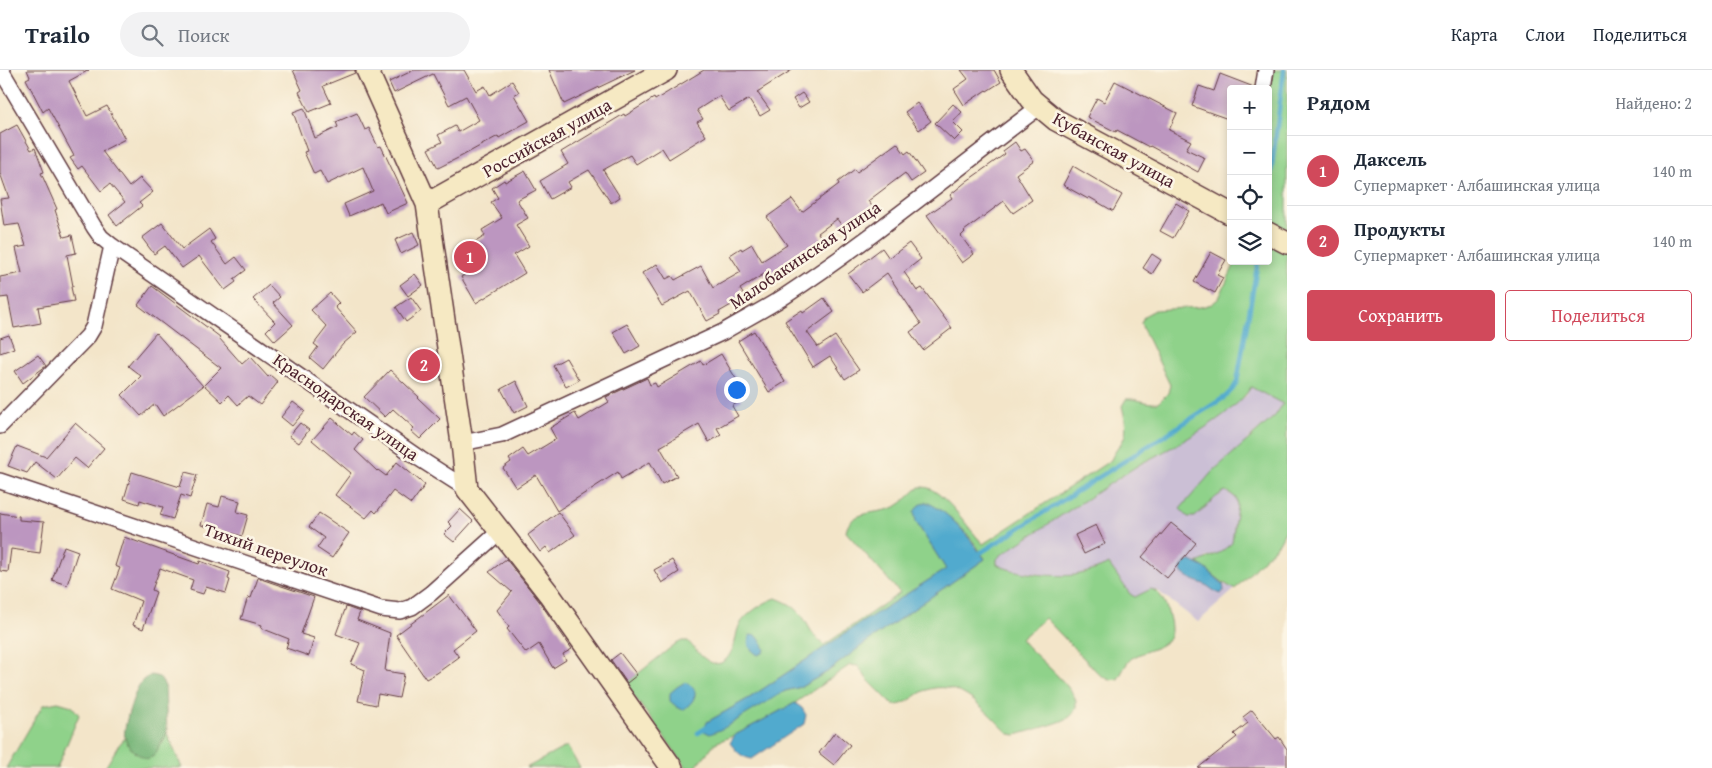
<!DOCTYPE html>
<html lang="ru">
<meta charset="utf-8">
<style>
:root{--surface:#fff;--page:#f2f2f3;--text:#1f2937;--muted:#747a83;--line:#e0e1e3;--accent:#d1495b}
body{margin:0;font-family:"Gentium Book Plus",serif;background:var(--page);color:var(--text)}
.controls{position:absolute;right:15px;top:15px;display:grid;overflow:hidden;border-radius:5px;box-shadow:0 2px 8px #0003}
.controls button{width:45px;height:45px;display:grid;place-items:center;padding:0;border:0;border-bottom:1px solid var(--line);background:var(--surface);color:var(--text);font:25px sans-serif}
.you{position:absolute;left:736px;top:319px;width:18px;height:18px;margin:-12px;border:4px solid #fff;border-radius:50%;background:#1a73e8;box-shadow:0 0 0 8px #1a73e833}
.badge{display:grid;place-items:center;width:32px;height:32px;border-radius:50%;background:var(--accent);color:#fff;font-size:16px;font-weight:700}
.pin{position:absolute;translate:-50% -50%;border:2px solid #fff;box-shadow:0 1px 5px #0006}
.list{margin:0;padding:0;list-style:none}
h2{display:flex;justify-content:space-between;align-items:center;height:65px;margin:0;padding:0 20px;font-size:21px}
h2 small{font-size:16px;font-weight:400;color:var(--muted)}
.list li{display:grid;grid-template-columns:32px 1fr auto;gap:15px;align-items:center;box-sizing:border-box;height:70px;padding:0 20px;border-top:1px solid var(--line)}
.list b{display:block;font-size:19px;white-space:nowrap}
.list p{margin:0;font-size:16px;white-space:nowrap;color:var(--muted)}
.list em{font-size:16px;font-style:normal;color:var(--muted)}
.actions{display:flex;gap:10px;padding:15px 20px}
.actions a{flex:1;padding:11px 0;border:1px solid var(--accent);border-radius:5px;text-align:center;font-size:18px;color:var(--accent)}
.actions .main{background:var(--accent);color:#fff}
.icon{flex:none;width:28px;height:28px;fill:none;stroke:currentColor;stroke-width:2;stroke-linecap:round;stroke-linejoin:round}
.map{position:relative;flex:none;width:1287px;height:698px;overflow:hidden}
header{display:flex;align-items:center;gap:30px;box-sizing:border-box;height:70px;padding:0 25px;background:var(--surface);border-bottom:1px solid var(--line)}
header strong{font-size:24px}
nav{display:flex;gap:28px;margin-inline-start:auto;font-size:18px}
.search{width:350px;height:45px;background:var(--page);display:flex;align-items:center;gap:12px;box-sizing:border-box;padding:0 18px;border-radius:28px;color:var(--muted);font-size:19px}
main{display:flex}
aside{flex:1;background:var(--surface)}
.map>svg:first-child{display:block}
.industrial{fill:#cbbfd5}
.green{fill:#8fd28a;stroke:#6c785a;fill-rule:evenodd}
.forest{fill:#73b476;stroke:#5e6a50}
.water{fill:#51aace;stroke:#4e647c}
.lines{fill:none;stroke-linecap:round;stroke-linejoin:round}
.stream{stroke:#51aace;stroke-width:4.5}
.building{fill:#bc96c0}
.street-casing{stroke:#633d43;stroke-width:18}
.secondary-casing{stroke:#633d43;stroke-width:24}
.street{stroke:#fff;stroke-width:15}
.secondary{stroke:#f6e9c3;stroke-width:21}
.labels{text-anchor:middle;stroke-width:5;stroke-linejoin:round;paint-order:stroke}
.street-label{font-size:18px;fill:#4a1f2b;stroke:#fcf5e5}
</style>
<header>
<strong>Trailo</strong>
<div class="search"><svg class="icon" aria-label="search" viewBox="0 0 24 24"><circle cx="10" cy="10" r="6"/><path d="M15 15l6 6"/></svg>Поиск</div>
<nav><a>Карта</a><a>Слои</a><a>Поделиться</a></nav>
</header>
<main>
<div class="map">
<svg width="1287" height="698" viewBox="0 0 1287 698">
<rect width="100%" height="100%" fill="#fcf5e5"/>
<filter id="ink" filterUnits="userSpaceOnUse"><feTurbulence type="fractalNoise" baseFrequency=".02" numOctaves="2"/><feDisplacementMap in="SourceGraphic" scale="10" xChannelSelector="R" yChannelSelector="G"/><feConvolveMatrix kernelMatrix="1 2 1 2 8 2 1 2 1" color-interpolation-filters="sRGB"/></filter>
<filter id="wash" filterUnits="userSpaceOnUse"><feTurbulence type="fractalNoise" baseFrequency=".0096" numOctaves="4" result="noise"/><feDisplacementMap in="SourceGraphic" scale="20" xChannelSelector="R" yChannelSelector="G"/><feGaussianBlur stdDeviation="1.12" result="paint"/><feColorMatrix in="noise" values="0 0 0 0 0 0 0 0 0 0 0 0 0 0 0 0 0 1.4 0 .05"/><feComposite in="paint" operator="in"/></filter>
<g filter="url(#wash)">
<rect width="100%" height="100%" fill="#f3e5c9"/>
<!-- industrial -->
<path class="industrial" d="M1251,316L1283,334L1275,346L1247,370L1195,447L1216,427L1225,421L1236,428L1237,436L1232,473L1221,482L1205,488L1223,514L1235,519L1198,552L1158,521L1151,519L1135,527L1130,524L1109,494L1093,500L1075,505L1059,506L1013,501L1003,498L997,494V489L1001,485L1140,394L1162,383L1246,326Z"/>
<!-- green -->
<path class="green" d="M1271,0H1287V161L1268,154V22Z
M1268,170L1287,179V458L1279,473L1235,519C1220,513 1211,501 1197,493L1221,482L1232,473L1237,436L1236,428L1231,424L1225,421L1216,427L1195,447H1188L1180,439L1212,402L1275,346L1283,334L1251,317C1235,345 1170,379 1140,394L1001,485L997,489V494C1011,504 1057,507 1075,505C1087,503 1098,499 1109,494L1130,524L1135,527L1151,519C1160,522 1164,530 1167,539C1180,579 1160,573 1134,587C1127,590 1122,603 1118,609L1109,610L1100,605L1045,548L1021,569C1032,584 1075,617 1076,632C1077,639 1073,645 1068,648C1058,654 1028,661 1016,665L1009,664C987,643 959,606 924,621C913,626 906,636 893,635L867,609L858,596L850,595L795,633L735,665L715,673L695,698H687L625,614L674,575L682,571H688C701,587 720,609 733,578C736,571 736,562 739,556C745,544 764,532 776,528C783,531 791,534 797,540C808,550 810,566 824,575L900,523L846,462C850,439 878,445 895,437C904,432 912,423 919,417C923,417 927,417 931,419C952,431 966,456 983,474L1111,390C1114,381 1123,373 1125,365C1127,356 1124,345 1122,336L1126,329C1138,328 1145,334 1158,333L1168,323L1170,315L1143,259L1141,253L1144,246L1155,240L1201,237L1212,234L1219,228L1236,191H1268ZM926,432C950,443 972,467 985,489L864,574L827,602L801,617L785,621L707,652L751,627L853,558L946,499L916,452Z
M58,632L72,636L79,645L57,698H6L43,635Z
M167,663L182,698H105L118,676L125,668L135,683L162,674Z
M567,676L580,698H526Z"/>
<!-- forest -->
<path class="forest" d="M151,605L159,607L165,616L167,663L154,686L147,689C138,685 128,679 125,668C122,659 135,620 141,612C143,609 148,607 151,605Z"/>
<!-- water -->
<path class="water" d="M926,432C952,443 969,468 985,489L864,574L827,602L801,617L785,621L724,658L710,664L704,661L707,652L751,627L853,558L946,499L916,452L914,442L919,435Z
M1191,491L1205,498L1223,514L1224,520L1221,524C1214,522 1210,517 1204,514C1196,511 1189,509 1182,503L1181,498L1186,492Z
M750,565L757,566L763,574L765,580L763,583L758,585C749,579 746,575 750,565Z
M685,612C702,620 695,631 683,640L677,637L670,631V623L677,617Z
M795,633L802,638L806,645L804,654L752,689C741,687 737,682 730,673L735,665Z"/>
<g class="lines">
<!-- stream -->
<path class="stream" d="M1268,128L1284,0
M977,485L1225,327L1233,319L1237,312L1258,191
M698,663L709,656"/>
</g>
<g id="blocks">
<!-- building -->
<path class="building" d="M27,0H89L69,11L87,46L107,36L125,69L102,81L129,117L140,108L153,122L139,133L142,136L117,156L109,145L125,132L110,114L101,121L82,96L78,99L70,88L74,86L48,38L43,42L26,9L30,7Z
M293,0H355V3L323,16L331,33L309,42L299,22L302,20Z
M414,0H464L476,21L485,16L490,25L512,11L519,22L514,25L529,51L499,68L498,66L462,86L438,98L428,79L442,72L438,65L455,56L458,62L479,50L466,26L449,35L433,4L394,23L389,12Z
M549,0H635L564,34Z
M704,0H792L757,22L770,40L760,46L749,29L729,41L719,26L697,40L703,49L697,52L706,66L669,89L662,78L636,94L630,85L603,100L620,127L611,133L589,100L568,112L571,117L550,129L540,111L568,94L561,82L624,44L625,46L654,28L655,30Z
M961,0H994L1001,12L987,21L986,20L964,35L954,19L968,9Z
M1220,4L1254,17V19H1231V50L1192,36L1199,16L1214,21Z
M1115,11L1177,43L1169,60L1191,71L1186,79L1205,88L1198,102L1150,76L1149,77L1117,60L1116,62L1087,47L1097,28L1104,32Z
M802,23L809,32L799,38L793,29Z
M917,33L931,51L919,60L905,42Z
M953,34L962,42L953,52L963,62L954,71L935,53Z
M304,38L315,68L338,57L336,52L357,43L365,60L369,58L378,77L381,76L408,133L386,143L381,132L349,146L344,134L373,121L363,97L327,114L320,101L314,104L304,82L307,81L293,42Z
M17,55L31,80L35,78L44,102L41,103L57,139L55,140L64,167L72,165L76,183L67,185L73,216L71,217L74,231L38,237L41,253L14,258L8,227L0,228V207L22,203L16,178L26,176L19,154L4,156L0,129L9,128L0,103V64Z
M1015,72L1021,81L1025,79L1034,91L1016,104L1032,130L1013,143L1004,131L964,161L965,162L961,166L974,184L962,193L927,145L952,128L950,125L967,111L1005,84L1003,81Z
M897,73L905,84L909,81L924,103L911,112L905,103L868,131L875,140L865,147L863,145L844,159L837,149L818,163L823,170L810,180L812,182L769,213L764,204L740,219L745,227L719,242L720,244L707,251L690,221L662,236L642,203L657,194L666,209L672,206L675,210L701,196L713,218L741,202L730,185L741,178L742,180L752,174L762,191L787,175L767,147L792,129L802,142L839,114L838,112L855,99L857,102Z
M1073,96L1122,125L1113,141L1089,127L1088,129L1063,115Z
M525,101L536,120L517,130L528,148L516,155L529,176L514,185L525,203L476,233L461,207L468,203L456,184L485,166L482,160L502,148L491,132L498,128L492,118L504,110L505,112Z
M1176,133L1189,141L1173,168L1160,161Z
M162,153L182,179L209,159L215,169L211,172L227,194L236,187L246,200L234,209L236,212L225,220L199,186L182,198L165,176L154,184L142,168Z
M413,162L419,175L401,184L395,170Z
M909,173L921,189L904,202L917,221L922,218L952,258L923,280L910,262L921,254L887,203L862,222L848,204L882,178L889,188Z
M1211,182L1226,190L1217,205L1223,208L1215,223L1194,212Z
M1152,184L1161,190L1152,204L1143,198Z
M415,204L423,215L408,226L400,215Z
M269,215L280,227L273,233L293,255L275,271L266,261L275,252L253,229Z
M152,216L220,267L219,268L242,294L250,287L268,307L270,305L278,312L260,335L248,326L238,335L229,325L222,332L204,315L221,298L138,235Z
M330,223L339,233L335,237L357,262L343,274L323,299L310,288L318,277L314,274L327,257L311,240Z
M411,227L421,241L406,252L396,237Z
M824,228L834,242L807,262L818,277L835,266L859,300L845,309L830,286L813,297L785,251L802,240L803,243Z
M627,254L640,276L626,284L613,262Z
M754,261L785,312L769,322L738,271Z
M156,263L203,316L163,346L155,334L141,346L122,325L141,306L128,296Z
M9,265L14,278L0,283V268Z
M430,283L434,303L419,306L415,286Z
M721,284L744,322L739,325L742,330L732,336L738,346L717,358L721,365L709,372L699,354L660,377L677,406L662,414L650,392L621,409L618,402L557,441L536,405L516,418L503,398L511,392L509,389L523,379L528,386L556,369L550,358L575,343L579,350L609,332L606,327L647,308L650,315L655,313L657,317L701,291L703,295Z
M38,285L46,296L23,313L15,301Z
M566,288L579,310L566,317L553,295Z
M390,300L419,327L418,328L440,349L420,369L411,361L414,358L393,339L385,347L364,327Z
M516,311L528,336L514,343L501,319Z
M293,332L305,341L292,356L281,347Z
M332,348L352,365L354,362L363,370L355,380L377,401L378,400L386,406L397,392L425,415L411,434L393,421L376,443L373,440L366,448L335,425L351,403L312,370Z
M75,353L104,378L87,398L75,388L57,409L35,392L27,403L8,396L17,376L46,387Z
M300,353L309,360L299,373L289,366Z
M132,402L180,417L185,402L197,405L190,428L181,425L173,449L160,445L163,437L140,430L139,434L124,429Z
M222,426L240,431L237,442L248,445L242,466L201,455L207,434L219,437Z
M460,439L473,451L454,472L444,464L452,456L448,452Z
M558,442L575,465L550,483L546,477L540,482L528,465Z
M0,443L19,446V450L44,452L40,483L11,479L8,502L0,501Z
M319,443L349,463L332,488L317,478L324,468L309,457Z
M1171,453L1196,473L1167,508L1142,487Z
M1096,455L1105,474L1084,484L1075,465Z
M124,467L199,494L200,491L230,502L228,509L230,510L226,523L206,517L203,524L190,520L193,510L160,498L152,520L156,522L143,559L133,555L141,531L112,519L120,498L115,496Z
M64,476L78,481L67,515L52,510Z
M506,489L539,531L572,579L563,584L566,590L553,598L539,574L526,583L507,559L509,557L497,540L512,522L489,502Z
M672,490L679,502L662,513L654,500Z
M258,508L314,527L301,564L314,568L309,586L286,578L289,569L261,558L262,555L241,549L248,527L251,528Z
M449,525L476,561L453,579L459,587L437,603L426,609L396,565Z
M346,537L360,542L357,550L390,563L385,601L404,604L399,628L378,624L376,635L358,631L365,600L351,594L360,573L336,564Z
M620,583L637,605L627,613L611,590Z
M1252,640L1276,669L1279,667L1287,679V698H1198L1237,667L1234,664L1248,653L1243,647Z
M835,662L850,675L834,695L819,683Z"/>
</g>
</g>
<g filter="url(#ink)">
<use href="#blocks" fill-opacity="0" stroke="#633d43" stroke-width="1"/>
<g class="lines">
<defs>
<path id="street" d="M1,0L94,157L101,167L112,176L420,389L467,419
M1263,19L1266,0
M0,356L88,266L94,256L112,176
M462,373L502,365L723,262C743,250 765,239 785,226C873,168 955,100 1039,37
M0,411L381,539L400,541L412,537L431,523L499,462"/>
<path id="secondary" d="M367,0L427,134L462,373L467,419L549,524L672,698
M1011,0L1032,30L1056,50L1231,144
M427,134L666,0
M1268,163L1287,173"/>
</defs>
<!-- street casing -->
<use href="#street" class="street-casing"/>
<!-- secondary casing -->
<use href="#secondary" class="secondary-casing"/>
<!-- street -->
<use href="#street" class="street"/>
<!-- secondary -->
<use href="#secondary" class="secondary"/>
</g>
</g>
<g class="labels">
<!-- street labels -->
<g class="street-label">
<text transform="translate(547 68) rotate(-29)" y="6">Российская улица</text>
<text transform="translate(1114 80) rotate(29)" y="6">Кубанская улица</text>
<text transform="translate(805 185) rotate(-34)" y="6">Малобакинская улица</text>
<text transform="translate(346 337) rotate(35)" y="6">Краснодарская улица</text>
<text transform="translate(266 480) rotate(19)" y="6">Тихий переулок</text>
</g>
</g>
</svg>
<div class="controls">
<button>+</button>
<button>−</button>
<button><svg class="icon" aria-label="locate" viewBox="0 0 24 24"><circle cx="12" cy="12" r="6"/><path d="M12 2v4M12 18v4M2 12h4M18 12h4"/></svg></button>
<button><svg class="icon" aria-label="layers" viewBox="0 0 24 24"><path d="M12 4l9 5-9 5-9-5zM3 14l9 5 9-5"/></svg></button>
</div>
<div class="you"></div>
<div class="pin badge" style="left:470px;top:187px">1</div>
<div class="pin badge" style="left:424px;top:295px">2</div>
</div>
<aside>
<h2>Рядом<small>Найдено: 2</small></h2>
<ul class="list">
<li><span class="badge">1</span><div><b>Даксель</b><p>Супермаркет · Албашинская улица</p></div><em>140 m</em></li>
<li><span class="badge">2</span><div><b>Продукты</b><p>Супермаркет · Албашинская улица</p></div><em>140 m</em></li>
</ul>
<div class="actions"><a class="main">Сохранить</a><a>Поделиться</a></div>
</aside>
</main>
